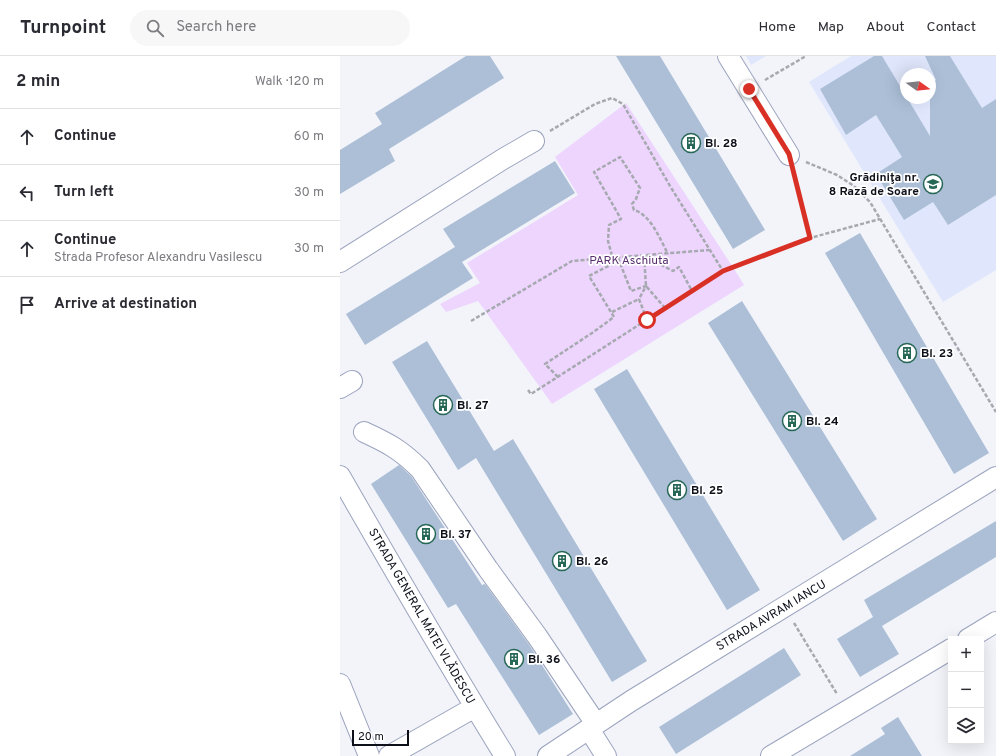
<!DOCTYPE html>
<meta charset="utf-8">
<style>
:root{--surface:#fff;--page:#f7f7f7;--text:#2b2b33;--muted:#7c7c81;--line:#e1e1e2}
body{margin:0;font-family:Overpass,sans-serif;background:var(--page);color:var(--text)}
.controls{position:absolute;right:12px;bottom:12px;display:grid;overflow:hidden;border-radius:0px;box-shadow:0 4px 16px #0002}
.controls button{width:36px;height:36px;display:grid;place-items:center;padding:0;border:0;border-bottom:1px solid var(--line);background:var(--surface);color:var(--text);font:20px sans-serif}
.compass{position:absolute;left:560px;top:12px;width:36px;height:36px;border-radius:50%;background:var(--surface);box-shadow:0 4px 16px #0002;rotate:105deg}
.scale{position:absolute;left:12px;bottom:10px;width:57px;box-sizing:border-box;padding-left:4px;border:2px solid #0d0f19;border-top:0;font-size:11px;line-height:14px;white-space:nowrap;color:#0d0f19;-webkit-text-stroke:3px #fff;paint-order:stroke}
.stop{position:absolute;width:12px;height:12px;margin:-9px;border:3px solid #d93025;border-radius:50%;background:#fff}
.stop.end{background:#d93025;border-color:#fff;box-shadow:0 1px 4px #0008}
.list{margin:0;padding:0;list-style:none}
h2{display:flex;justify-content:space-between;align-items:center;height:52px;margin:0;padding:0 16px;font-size:17px}
h2 small{font-size:13px;font-weight:400;color:var(--muted)}
.list li{display:grid;grid-template-columns:26px 1fr auto;gap:12px;align-items:center;box-sizing:border-box;height:56px;padding:0 16px;border-top:1px solid var(--line)}
.list b{display:block;font-size:15px;white-space:nowrap}
.list p{margin:0;font-size:13px;white-space:nowrap;color:var(--muted)}
.list em{font-size:13px;font-style:normal;color:var(--muted)}
.icon{flex:none;width:22px;height:22px;fill:none;stroke:currentColor;stroke-width:2;stroke-linecap:round;stroke-linejoin:round}
.map{position:relative;flex:none;width:656px;height:700px;overflow:hidden}
header{display:flex;align-items:center;gap:24px;box-sizing:border-box;height:56px;padding:0 20px;background:var(--surface);border-bottom:1px solid var(--line)}
header strong{font-size:19px}
nav{display:flex;gap:22px;margin-inline-start:auto;font-size:14px}
.search{width:280px;height:36px;background:var(--page);display:flex;align-items:center;gap:10px;box-sizing:border-box;padding:0 14px;border-radius:22px;color:var(--muted);font-size:15px}
main{display:flex}
aside{flex:1;background:var(--surface)}
.map>svg:first-child{display:block}
.built{fill:#e0e7fc;fill-rule:evenodd}
.green{fill:#eed5fe}
.building{fill:#acbfd7}
.lines{fill:none;stroke-linecap:round;stroke-linejoin:round}
.minor-casing{stroke:#9ba3bd;stroke-width:22}
.path{stroke:#a7a9b0;stroke-width:2.5;stroke-dasharray:4 2;stroke-linecap:butt}
.minor{stroke:#fff;stroke-width:20}
.route{stroke:#d93025;stroke-width:5}
.labels{text-anchor:middle;stroke-width:3.5;stroke-linejoin:round;paint-order:stroke}
.poi-label{font-size:12px;font-weight:bold;fill:#0d0f19;stroke:#fff;text-anchor:start}
.park-label{font-size:12px;fill:#572d6e;stroke:#fff}
.street-label{font-size:12px;fill:#0d0f19;stroke:#fff}
</style>
<header>
<strong>Turnpoint</strong>
<div class="search"><svg class="icon" aria-label="search" viewBox="0 0 24 24"><circle cx="10" cy="10" r="6"/><path d="M15 15l6 6"/></svg>Search here</div>
<nav><a>Home</a><a>Map</a><a>About</a><a>Contact</a></nav>
</header>
<main>
<aside>
<h2>2 min<small>Walk · 120 m</small></h2>
<ul class="list">
<li><svg class="icon" aria-label="ahead" viewBox="0 0 24 24"><path d="M12 20V5M6 11l6-6 6 6"/></svg><div><b>Continue</b></div><em>60 m</em></li>
<li><svg class="icon" aria-label="left" viewBox="0 0 24 24"><path d="M17 20v-9H6M10 6l-5 5 5 5"/></svg><div><b>Turn left</b></div><em>30 m</em></li>
<li><svg class="icon" aria-label="ahead" viewBox="0 0 24 24"><path d="M12 20V5M6 11l6-6 6 6"/></svg><div><b>Continue</b><p>Strada Profesor Alexandru Vasilescu</p></div><em>30 m</em></li>
<li><svg class="icon" aria-label="arrive" viewBox="0 0 24 24"><path d="M6 21V4h12l-3 4 3 4H6"/></svg><div><b>Arrive at destination</b></div></li>
</ul>
</aside>
<div class="map">
<svg width="656" height="700" viewBox="0 0 656 700">
<rect width="100%" height="100%" fill="#f2f4fa"/>
<!-- built -->
<path class="built" d="M406,0H426L411,9Z
M511,0H656V214L603,246L469,26ZM566,18H590V42H566Z"/>
<!-- green -->
<path class="green" d="M286,47L396,216L404,229L212,348L138,245L106,256L100,248L140,227L127,207L238,139L215,101Z"/>
<!-- building -->
<path class="building" d="M126,0H150L164,22L49,93L55,105L0,138V94L42,68L35,57Z
M276,0H320L425,174L393,193Z
M534,0H542L590,80V28L596,24L585,0H610L642,52L656,43V139L608,169L593,146L564,164L536,118L562,101L536,59L506,79L480,33Z
M215,105L235,137L122,206L133,222L25,289L6,258L115,191L103,173Z
M520,177L649,397L614,418L485,197Z
M402,245L537,463L503,485L368,267Z
M87,285L154,395L173,383L307,605L272,626L136,402L118,414L52,306Z
M287,313L420,534L387,554L254,333Z
M59,409L71,420L142,529L145,528L188,587L233,658L199,679L116,548L108,552L31,428Z
M656,465V501L542,570L559,598L520,621L497,583L533,561L524,544Z
M444,592L461,619L336,698L319,671Z
M558,661L582,700H510L545,678L541,672Z"/>
<g class="lines">
<defs>
<path id="minor" d="M388,0L449,99
M0,206L163,103L194,85
M0,332L12,325
M24,376C48,387 61,394 80,413L148,513L197,580L256,668
M0,420C54,514 108,608 165,700
M628,583L656,566
M0,628L29,700
M249,673L266,700
M49,700L135,651
M208,700L291,645L656,421
M431,700L611,593"/>
</defs>
<!-- minor casing -->
<use href="#minor" class="minor-casing"/>
<!-- path -->
<path class="path" d="M425,24L466,0
M210,75L255,48L272,42L283,48L330,130L383,215
M466,106L497,119L514,130L530,146L656,356
M454,116L470,182
M278,202L291,235L306,230L299,243L307,264
M325,252L306,230L304,200L333,215L339,211L352,235
M272,256L299,243
M131,265L232,205L369,194
M218,321L205,308L252,277L274,261L249,220L274,207L268,185L269,169L281,163L254,116L280,101L300,132L296,143L292,148L294,154C311,159 320,183 328,198
M188,334L191,338L383,215L470,182L540,163
M454,567L497,638"/>
<!-- minor -->
<use href="#minor" class="minor"/>
</g>
<g class="lines">
<!-- route -->
<path class="route" d="M307,264L383,215L470,182L449,98L409,33"/>
</g>
<!-- icons -->
<defs>
<symbol id="building-ring" viewBox="-11 -11 22 22"><circle r="9.5" fill="#fff" stroke="#266756" stroke-width="1.5"/><path d="M-4-6H4V6H1V3H-1V6H-4ZM-2.5-4.3h1.7v1.8h-1.7ZM.8-4.3h1.7v1.8H.8ZM-2.5-1h1.7V.8h-1.7ZM.8-1h1.7V.8H.8Z" fill="#266756"/></symbol>
<symbol id="school-ring" viewBox="-11 -11 22 22"><circle r="9.5" fill="#fff" stroke="#266756" stroke-width="1.5"/><path d="M0-5L7-2L0 1L-7-2ZM-4 1L0 2.5L4 1V4Q0 6-4 4Z" fill="#266756"/></symbol>
</defs>
<g fill-rule="evenodd">
<use href="#building-ring" x="340" y="76" width="22" height="22"/>
<use href="#school-ring" x="582" y="117" width="22" height="22"/>
<use href="#building-ring" x="556" y="286" width="22" height="22"/>
<use href="#building-ring" x="92" y="338" width="22" height="22"/>
<use href="#building-ring" x="441" y="354" width="22" height="22"/>
<use href="#building-ring" x="326" y="423" width="22" height="22"/>
<use href="#building-ring" x="75" y="467" width="22" height="22"/>
<use href="#building-ring" x="211" y="494" width="22" height="22"/>
<use href="#building-ring" x="163" y="592" width="22" height="22"/>
</g>
<g class="labels">
<!-- poi labels -->
<g class="poi-label">
<text x="365" y="91">Bl. 28</text>
<text x="579" y="125" text-anchor="end">Grădiniţa nr.<tspan x="579" dy="14">8 Rază de Soare</tspan></text>
<text x="581" y="301">Bl. 23</text>
<text x="117" y="353">Bl. 27</text>
<text x="466" y="369">Bl. 24</text>
<text x="351" y="438">Bl. 25</text>
<text x="100" y="482">Bl. 37</text>
<text x="236" y="509">Bl. 26</text>
<text x="188" y="607">Bl. 36</text>
</g>
<!-- park labels -->
<g class="park-label">
<text x="289" y="208">PARK Aschiuta</text>
</g>
<!-- street labels -->
<g class="street-label">
<text transform="translate(431 559) rotate(-31)" y="4">STRADA AVRAM IANCU</text>
<text transform="translate(82 560) rotate(60)" y="4">STRADA GENERAL MATEI VLĂDESCU</text>
</g>
</g>
</svg>
<div class="controls">
<button>+</button>
<button>−</button>
<button><svg class="icon" aria-label="layers" viewBox="0 0 24 24"><path d="M12 4l9 5-9 5-9-5zM3 14l9 5 9-5"/></svg></button>
</div>
<svg class="compass" viewBox="-18 -18 36 36"><path d="M0-13l5 13h-10z" fill="#e53935"/><path d="M0 13l5-13h-10z" fill="#7c7c81"/></svg>
<div class="scale">20 m</div>
<div class="stop" style="left:307px;top:264px"></div>
<div class="stop end" style="left:409px;top:33px"></div>
</div>
</main>
